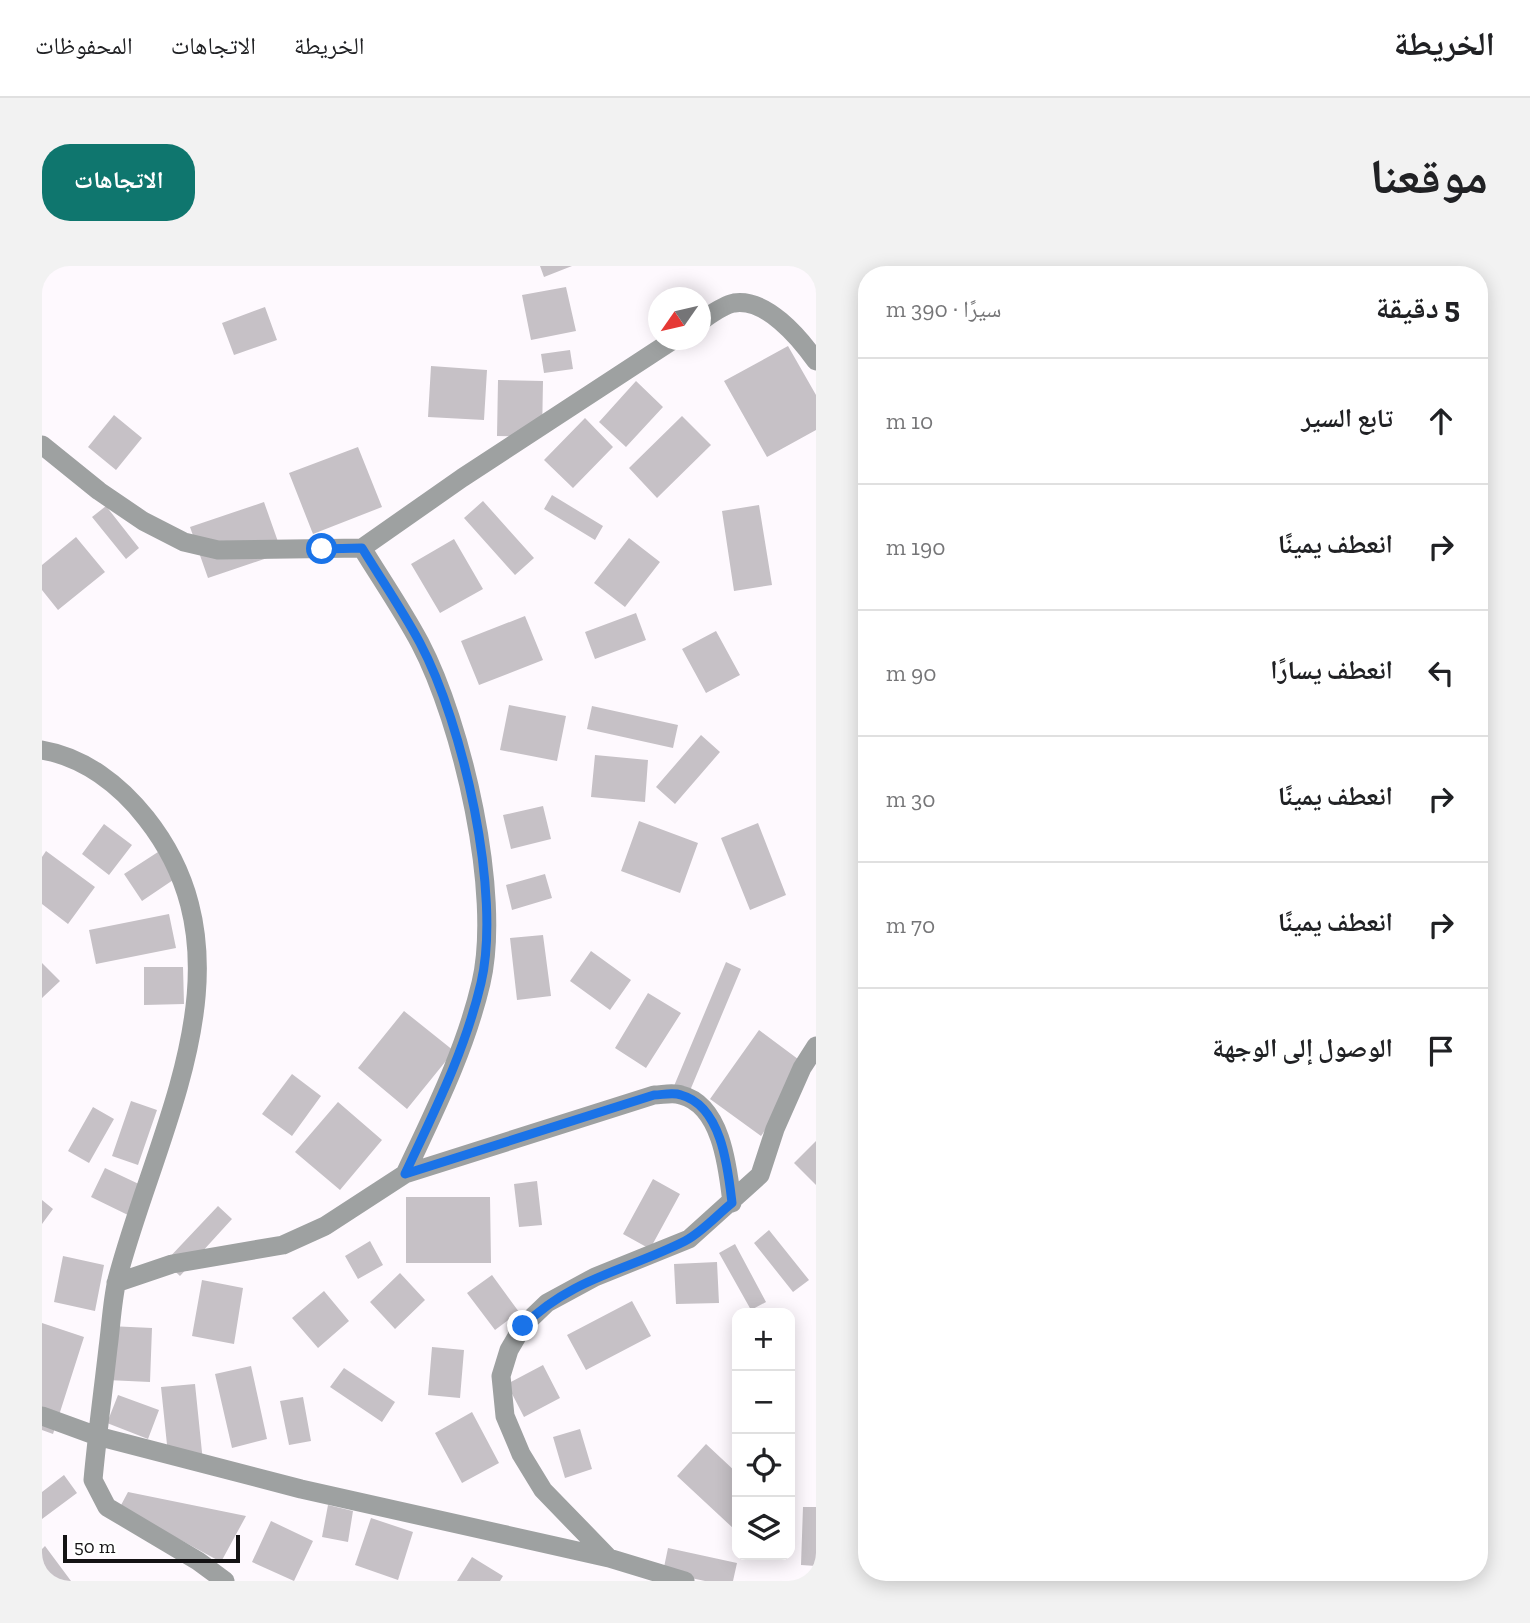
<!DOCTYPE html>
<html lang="ar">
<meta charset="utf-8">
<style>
:root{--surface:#fff;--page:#f2f2f2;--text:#202124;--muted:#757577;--line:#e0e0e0;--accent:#0f766e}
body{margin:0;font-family:"Zilla Slab","Noto Naskh Arabic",serif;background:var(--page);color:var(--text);direction:rtl}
.controls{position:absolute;right:21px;bottom:21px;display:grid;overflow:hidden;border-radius:14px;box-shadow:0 4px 18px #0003}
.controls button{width:63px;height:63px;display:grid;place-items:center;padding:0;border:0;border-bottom:2px solid var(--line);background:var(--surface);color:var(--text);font:35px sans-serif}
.compass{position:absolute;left:606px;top:21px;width:63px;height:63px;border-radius:50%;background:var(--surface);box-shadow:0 4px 18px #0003;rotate:236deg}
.scale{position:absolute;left:21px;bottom:18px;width:177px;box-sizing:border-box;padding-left:7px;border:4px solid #141314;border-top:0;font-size:19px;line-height:24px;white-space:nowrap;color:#141314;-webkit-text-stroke:5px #fff;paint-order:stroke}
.stop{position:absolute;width:21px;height:21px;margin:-16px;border:5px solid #1a73e8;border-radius:50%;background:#fff}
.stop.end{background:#1a73e8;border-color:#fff;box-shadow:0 2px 7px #0008}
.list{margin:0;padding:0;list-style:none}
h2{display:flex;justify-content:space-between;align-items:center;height:91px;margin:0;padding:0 28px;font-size:30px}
h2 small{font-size:23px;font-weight:400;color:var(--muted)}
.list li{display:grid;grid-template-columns:46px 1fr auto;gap:21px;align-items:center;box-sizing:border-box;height:126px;padding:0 28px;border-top:2px solid var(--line)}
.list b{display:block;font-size:26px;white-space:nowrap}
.list em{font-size:23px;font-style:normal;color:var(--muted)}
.icon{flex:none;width:38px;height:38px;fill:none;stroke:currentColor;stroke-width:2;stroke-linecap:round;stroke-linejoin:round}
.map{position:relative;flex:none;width:774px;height:1315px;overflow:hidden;direction:ltr;border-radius:28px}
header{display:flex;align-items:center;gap:42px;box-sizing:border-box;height:98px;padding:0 35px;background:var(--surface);border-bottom:2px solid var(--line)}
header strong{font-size:33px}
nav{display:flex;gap:38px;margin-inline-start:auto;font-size:24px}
.intro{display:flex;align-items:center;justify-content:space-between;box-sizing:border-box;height:168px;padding:0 42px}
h1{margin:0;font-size:49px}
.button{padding:18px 32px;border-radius:28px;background:var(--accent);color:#fff;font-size:24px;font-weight:700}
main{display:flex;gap:42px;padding:0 42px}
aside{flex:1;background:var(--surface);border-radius:28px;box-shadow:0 4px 18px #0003}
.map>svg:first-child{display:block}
.building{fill:#c6c1c6}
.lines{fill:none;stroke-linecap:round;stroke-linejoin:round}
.minor{stroke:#9ea1a1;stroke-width:19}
.route{stroke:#1a73e8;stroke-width:9}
</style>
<header>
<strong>الخريطة</strong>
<nav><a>الخريطة</a><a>الاتجاهات</a><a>المحفوظات</a></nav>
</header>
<div class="intro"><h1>موقعنا</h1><a class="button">الاتجاهات</a></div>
<main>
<aside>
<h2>5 دقيقة<small>سيرًا · 390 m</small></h2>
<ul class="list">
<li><svg class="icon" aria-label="ahead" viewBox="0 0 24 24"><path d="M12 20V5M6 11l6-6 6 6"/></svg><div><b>تابع السير</b></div><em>10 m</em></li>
<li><svg class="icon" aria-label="right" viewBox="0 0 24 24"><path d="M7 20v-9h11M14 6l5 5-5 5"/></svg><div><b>انعطف يمينًا</b></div><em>190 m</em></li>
<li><svg class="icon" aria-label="left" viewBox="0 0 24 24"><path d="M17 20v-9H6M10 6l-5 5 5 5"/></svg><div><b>انعطف يسارًا</b></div><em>90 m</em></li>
<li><svg class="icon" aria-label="right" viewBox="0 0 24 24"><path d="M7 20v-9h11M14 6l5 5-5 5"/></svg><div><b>انعطف يمينًا</b></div><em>30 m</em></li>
<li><svg class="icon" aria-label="right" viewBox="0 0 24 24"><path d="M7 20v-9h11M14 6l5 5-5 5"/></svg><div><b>انعطف يمينًا</b></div><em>70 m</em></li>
<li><svg class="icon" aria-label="arrive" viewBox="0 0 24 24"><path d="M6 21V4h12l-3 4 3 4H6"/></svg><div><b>الوصول إلى الوجهة</b></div></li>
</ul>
</aside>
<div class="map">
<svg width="774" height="1315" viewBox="0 0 774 1315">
<rect width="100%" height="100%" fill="#fef9fe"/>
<!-- building -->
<path class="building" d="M498,0H530L502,11Z
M524,21L534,65L489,74L480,29Z
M223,41L235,74L192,89L180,57Z
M746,80L774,129V164L725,191L682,115Z
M528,84L531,103L502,107L499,88Z
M389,100L445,104L442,154L386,151Z
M456,114L501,115L500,171L455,170Z
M594,115L621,141L584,181L557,156Z
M72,149L100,172L74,204L46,181Z
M640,150L669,179L615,232L587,202Z
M543,152L571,181L531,222L502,194Z
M316,181L340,241L271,268L247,207Z
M510,229L561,260L553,274L502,243Z
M441,235L492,292L473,309L422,252Z
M222,236L240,287L166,312L148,261Z
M717,239L730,319L692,325L680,245Z
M64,240L97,282L84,293L50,251Z
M34,271L63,306L16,344L0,324V299Z
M587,272L618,296L583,341L552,317Z
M412,273L441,323L398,347L369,298Z
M594,347L604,374L553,393L543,366Z
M483,350L501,394L437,419L419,375Z
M674,365L698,409L664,427L640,383Z
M467,439L524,450L515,495L458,484Z
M550,440L636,459L631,482L545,463Z
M659,469L678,486L633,538L614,521Z
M553,489L606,494L603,536L549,531Z
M501,540L509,573L469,583L461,549Z
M597,555L656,577L638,627L579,605Z
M716,557L744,629L708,644L679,572Z
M62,558L90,579L67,609L40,588Z
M4,585L53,621L26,658L0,638V591Z
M116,586L134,612L100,635L82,608Z
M503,608L510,632L470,644L464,619Z
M127,648L134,682L54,698L47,664Z
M501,669L509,730L475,734L468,672Z
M549,685L589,714L568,744L528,715Z
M684,696L699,703L647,827L632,820Z
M0,697L18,715L0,732Z
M102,701H141L142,738L102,739Z
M606,727L639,747L604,802L573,782Z
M362,745L412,785L365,843L316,802Z
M717,764L768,802L719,870L668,833Z
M250,808L279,830L250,870L220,848Z
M89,835L115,844L96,899L70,890Z
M296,836L340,874L298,924L253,886Z
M51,841L72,853L47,897L26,885Z
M774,875V919L752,897Z
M63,902L101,920L88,950L49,931Z
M611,913L638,928L608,983L581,968Z
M495,915L500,959L477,961L472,918Z
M364,931H448L449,997H364Z
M0,934L11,943L0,958Z
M176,940L190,953L138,1010L123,996Z
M727,964L767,1014L751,1026L712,977Z
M328,975L341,999L316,1013L303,990Z
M693,978L724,1036L709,1044L677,987Z
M21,990L62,999L53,1045L12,1036Z
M675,996L677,1037L634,1038L632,998Z
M358,1007L383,1034L353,1063L328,1036Z
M450,1009L477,1046L453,1064L425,1027Z
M160,1014L201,1022L192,1078L150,1070Z
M282,1025L307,1055L276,1082L250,1052Z
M590,1035L609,1070L544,1104L525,1069Z
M0,1057L42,1071L11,1168L0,1164Z
M67,1060L110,1062L108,1116L65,1114Z
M390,1081L422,1084L418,1132L386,1129Z
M501,1099L518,1132L482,1151L465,1118Z
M209,1100L225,1173L190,1182L173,1108Z
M302,1102L353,1136L340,1156L288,1121Z
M153,1118L161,1196L127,1198L119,1121Z
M76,1129L117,1144L106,1173L65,1157Z
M261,1131L269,1175L247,1179L238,1135Z
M430,1146L457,1197L420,1217L393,1167Z
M538,1163L550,1203L523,1212L511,1171Z
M664,1178L695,1207V1260L692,1263L635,1210Z
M22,1209L35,1227L0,1253V1226Z
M86,1226L204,1250L179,1296L78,1241Z
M286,1239L311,1245L306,1276L280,1271Z
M761,1241H774V1300L759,1299Z
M329,1252L371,1266L356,1314L313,1299Z
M229,1255L271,1275L252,1315L210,1296Z
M3,1280L29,1315H0V1283Z
M626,1282L695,1297L691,1315H663L621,1306Z
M430,1291L461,1310L458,1315H415Z"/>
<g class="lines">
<!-- minor -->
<path class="minor" d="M659,55C668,49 681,39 692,37C724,32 757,71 774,95
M0,179L57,225L101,255L142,276L176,284L320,282L420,212L631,74
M320,282C339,313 361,345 378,377C420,457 460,628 439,717C423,785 392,846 363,908
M0,484C42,491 78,519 104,552C217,695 114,863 75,1014C70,1036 69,1060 66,1082C61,1126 55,1170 51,1214L65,1241L156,1295L183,1315
M74,1017L130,998L241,979L283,960L363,908L612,829C620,829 631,826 639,829C680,839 686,903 690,937
M0,1150L55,1170L259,1223L567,1292L643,1315
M567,1292L501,1224L479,1188L463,1150L459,1110L467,1084L481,1060L505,1037L553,1011L647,973L718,909L733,863L760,802L774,780"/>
</g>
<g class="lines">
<!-- route -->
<path class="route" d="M280,283L320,282C339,313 361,345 378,377C421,458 460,628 439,717C423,785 392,846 363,908L612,829C620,829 631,826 639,829C680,840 686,903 690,937C675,949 660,966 643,975C584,1005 531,1011 481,1060"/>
</g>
</svg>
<div class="controls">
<button>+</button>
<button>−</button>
<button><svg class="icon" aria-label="locate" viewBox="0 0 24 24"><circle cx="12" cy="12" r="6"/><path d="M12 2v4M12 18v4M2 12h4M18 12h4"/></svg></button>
<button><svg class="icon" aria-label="layers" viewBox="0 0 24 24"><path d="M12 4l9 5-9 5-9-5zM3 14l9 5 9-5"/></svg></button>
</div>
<svg class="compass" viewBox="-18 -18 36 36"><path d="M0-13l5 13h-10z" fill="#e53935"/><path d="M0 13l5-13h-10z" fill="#757577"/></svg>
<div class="scale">50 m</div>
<div class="stop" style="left:280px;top:283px"></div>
<div class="stop end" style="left:481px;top:1060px"></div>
</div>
</main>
